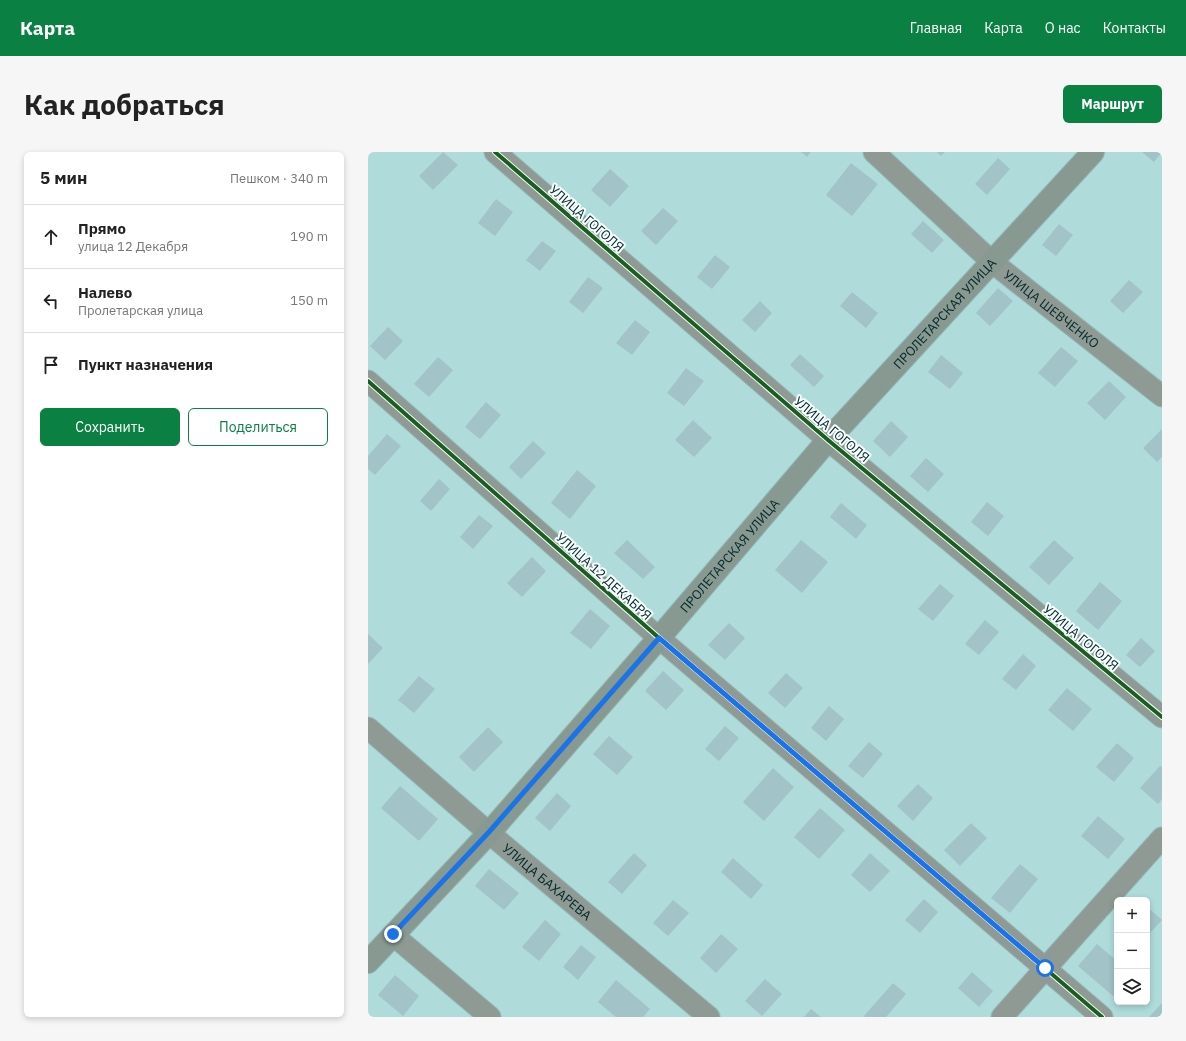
<!DOCTYPE html>
<html lang="ru">
<meta charset="utf-8">
<style>
:root{--surface:#fff;--page:#f6f6f6;--text:#222;--muted:#767676;--line:#e0e0e0;--accent:#0b8043}
body{margin:0;font-family:"IBM Plex Sans",sans-serif;background:var(--page);color:var(--text)}
.controls{position:absolute;right:12px;bottom:12px;display:grid;overflow:hidden;border-radius:6px;box-shadow:0 2px 6px #0003}
.controls button{width:36px;height:36px;display:grid;place-items:center;padding:0;border:0;border-bottom:1px solid var(--line);background:var(--surface);color:var(--text);font:20px sans-serif}
.stop{position:absolute;width:12px;height:12px;margin:-9px;border:3px solid #1a73e8;border-radius:50%;background:#fff}
.stop.end{background:#1a73e8;border-color:#fff;box-shadow:0 1px 4px #0008}
.list{margin:0;padding:0;list-style:none}
h2{display:flex;justify-content:space-between;align-items:center;height:52px;margin:0;padding:0 16px;font-size:17px}
h2 small{font-size:13px;font-weight:400;color:var(--muted)}
.list li{display:grid;grid-template-columns:26px 1fr auto;gap:12px;align-items:center;box-sizing:border-box;height:64px;padding:0 16px;border-top:1px solid var(--line)}
.list b{display:block;font-size:15px;white-space:nowrap}
.list p{margin:0;font-size:13px;white-space:nowrap;color:var(--muted)}
.list em{font-size:13px;font-style:normal;color:var(--muted)}
.actions{display:flex;gap:8px;padding:12px 16px}
.actions a{flex:1;padding:9px 0;border:1px solid var(--accent);border-radius:6px;text-align:center;font-size:14px;color:var(--accent)}
.actions .main{background:var(--accent);color:#fff}
.icon{flex:none;width:22px;height:22px;fill:none;stroke:currentColor;stroke-width:2;stroke-linecap:round;stroke-linejoin:round}
.map{position:relative;flex:none;width:794px;height:865px;overflow:hidden;border-radius:6px}
header{display:flex;align-items:center;gap:24px;box-sizing:border-box;height:56px;padding:0 20px;background:var(--accent);color:#fff}
header strong{font-size:19px}
nav{display:flex;gap:22px;margin-inline-start:auto;font-size:14px}
.intro{display:flex;align-items:center;justify-content:space-between;box-sizing:border-box;height:96px;padding:0 24px}
h1{margin:0;font-size:28px}
.button{padding:10px 18px;border-radius:6px;background:var(--accent);color:#fff;font-size:14px;font-weight:700}
main{display:flex;gap:24px;padding:0 24px}
aside{flex:1;background:var(--surface);border-radius:6px;box-shadow:0 2px 6px #0003}
.map>svg:first-child{display:block}
.building{fill:#a2c3c7}
.lines{fill:none;stroke-linecap:round;stroke-linejoin:round}
.minor-casing{stroke:#93b7b8;stroke-width:23}
.secondary-casing{stroke:#93b7b8;stroke-width:24}
.minor{stroke:#8e9a93;stroke-width:21}
.secondary{stroke:#879991;stroke-width:22}
.cycleway-casing{stroke:#f7ffff;stroke-width:6}
.cycleway{stroke:#1b5e20;stroke-width:4}
.route{stroke:#1a73e8;stroke-width:5}
.labels{text-anchor:middle;stroke-width:4;stroke-linejoin:round;paint-order:stroke}
.street-label{font-size:13px;fill:#032728;stroke:#f7ffff}
</style>
<header>
<strong>Карта</strong>
<nav><a>Главная</a><a>Карта</a><a>О нас</a><a>Контакты</a></nav>
</header>
<div class="intro"><h1>Как добраться</h1><a class="button">Маршрут</a></div>
<main>
<aside>
<h2>5 мин<small>Пешком · 340 m</small></h2>
<ul class="list">
<li><svg class="icon" aria-label="ahead" viewBox="0 0 24 24"><path d="M12 20V5M6 11l6-6 6 6"/></svg><div><b>Прямо</b><p>улица 12 Декабря</p></div><em>190 m</em></li>
<li><svg class="icon" aria-label="left" viewBox="0 0 24 24"><path d="M17 20v-9H6M10 6l-5 5 5 5"/></svg><div><b>Налево</b><p>Пролетарская улица</p></div><em>150 m</em></li>
<li><svg class="icon" aria-label="arrive" viewBox="0 0 24 24"><path d="M6 21V4h12l-3 4 3 4H6"/></svg><div><b>Пункт назначения</b></div></li>
</ul>
<div class="actions"><a class="main">Сохранить</a><a>Поделиться</a></div>
</aside>
<div class="map">
<svg width="794" height="865" viewBox="0 0 794 865">
<rect width="100%" height="100%" fill="#afdbdb"/>
<!-- building -->
<path class="building" d="M75,0L90,13L65,38L51,24Z
M433,0H443L439,5Z
M569,0H577L573,4Z
M774,0H794L786,10Z
M630,6L642,17L619,43L607,32Z
M483,11L510,32L484,64L458,43Z
M242,17L261,34L242,55L223,38Z
M128,47L145,60L127,84L110,71Z
M295,56L310,69L288,93L273,79Z
M555,69L576,88L564,101L543,82Z
M691,72L705,83L688,104L674,93Z
M174,89L188,99L172,119L158,108Z
M347,103L362,115L344,137L329,125Z
M220,125L235,136L215,161L201,150Z
M761,128L775,140L755,161L742,149Z
M630,136L645,149L622,174L608,161Z
M484,140L510,161L498,176L472,154Z
M392,149L404,161L387,180L374,168Z
M267,168L282,180L264,203L248,191Z
M20,175L35,189L17,208L2,194Z
M693,195L710,209L687,235L670,221Z
M432,202L456,224L446,235L422,213Z
M573,203L595,221L582,237L560,220Z
M70,205L85,218L61,245L46,232Z
M318,216L336,229L316,254L299,241Z
M741,229L758,245L737,268L719,251Z
M118,250L133,263L112,287L97,275Z
M325,268L344,286L326,305L307,288Z
M523,269L540,285L522,305L505,289Z
M794,277V305L789,310L775,296Z
M19,282L33,294L7,323L0,317V304Z
M165,289L178,301L153,327L141,315Z
M558,306L576,322L560,340L542,324Z
M209,318L228,334L202,367L183,351Z
M71,327L82,337L63,359L52,349Z
M619,350L636,364L620,384L603,370Z
M473,351L499,373L488,387L462,365Z
M111,363L125,374L105,397L92,385Z
M259,388L287,415L275,427L246,401Z
M433,388L460,410L434,441L407,418Z
M686,388L706,406L681,433L661,415Z
M164,405L178,419L154,445L139,431Z
M732,430L754,449L730,478L708,459Z
M572,432L586,444L565,469L550,457Z
M222,457L242,474L223,497L202,481Z
M617,468L631,480L611,503L597,492Z
M361,471L377,486L357,508L340,493Z
M0,482L15,496L0,512Z
M773,486L787,499L772,515L758,503Z
M655,502L668,514L648,538L634,527Z
M295,519L316,538L298,558L277,539Z
M418,521L435,536L417,556L400,541Z
M51,524L67,537L46,561L30,548Z
M699,536L724,557L705,579L680,558Z
M461,554L476,567L458,589L443,576Z
M357,574L371,586L351,609L337,597Z
M120,575L135,590L106,620L91,605Z
M241,584L265,605L249,623L225,602Z
M501,590L515,602L495,626L480,614Z
M749,591L766,606L746,630L728,615Z
M792,614L794,615V647L790,652L772,636Z
M405,616L426,635L396,669L375,650Z
M550,632L565,646L545,669L529,654Z
M32,634L70,667L51,689L13,656Z
M189,641L203,654L182,679L167,666Z
M452,656L477,678L451,707L426,685Z
M730,664L757,687L740,707L713,684Z
M603,671L619,686L592,714L576,698Z
M266,701L279,713L254,742L240,730Z
M502,701L522,719L502,740L483,723Z
M365,706L395,733L383,747L353,720Z
M652,712L670,727L642,761L623,746Z
M121,717L151,741L136,758L107,734Z
M556,747L570,760L552,781L537,768Z
M305,748L321,761L300,784L285,771Z
M779,755L794,768L781,782L779,781Z
M177,768L193,782L171,809L154,795Z
M353,782L370,797L348,821L332,806Z
M729,792L749,809V839L745,844L710,814Z
M213,793L228,805L210,828L195,815Z
M604,820L625,839L611,855L590,836Z
M27,823L51,844L35,864L10,843Z
M397,827L414,842L394,864L377,849Z
M248,828L282,857L275,865H248L230,850Z
M525,831L538,842L518,865H497L496,864Z
M794,851V865H781Z
M443,857L453,865H436Z"/>
<g class="lines">
<defs>
<g id="minor">
<path d="M127,0L460,288L794,565"/>
<path id="s1" d="M506,0L624,110L794,244"/>
<path d="M0,229L291,486L734,865"/>
<path id="s2" d="M0,576L121,681L341,865"/>
<path d="M25,783L122,865"/>
<path d="M634,865L794,686"/>
</g>
<g id="secondary">
<path id="s3" d="M0,810L121,681L291,486L460,288L725,0"/>
</g>
</defs>
<!-- minor casing -->
<use href="#minor" class="minor-casing"/>
<!-- secondary casing -->
<use href="#secondary" class="secondary-casing"/>
<!-- minor -->
<use href="#minor" class="minor"/>
<!-- secondary -->
<use href="#secondary" class="secondary"/>
<defs>
<path id="cycleway" d="M127,0L460,288L794,565
M0,229L291,486L734,865"/>
</defs>
<!-- cycleway casing -->
<use href="#cycleway" class="cycleway-casing"/>
<!-- cycleway -->
<use href="#cycleway" class="cycleway"/>
</g>
<g class="lines">
<!-- route -->
<path class="route" d="M25,782L121,680L291,486L677,816"/>
</g>
<g class="labels">
<!-- street labels -->
<g class="street-label">
<text transform="translate(219 66) rotate(41)" y="5">УЛИЦА ГОГОЛЯ</text>
<text dy="5" stroke="none"><textPath href="#s1" startOffset="237">УЛИЦА ШЕВЧЕНКО</textPath></text>
<text dy="5" stroke="none"><textPath href="#s3" startOffset="868">ПРОЛЕТАРСКАЯ УЛИЦА</textPath></text>
<text transform="translate(464 277) rotate(40)" y="5">УЛИЦА ГОГОЛЯ</text>
<text dy="5" stroke="none"><textPath href="#s3" startOffset="544">ПРОЛЕТАРСКАЯ УЛИЦА</textPath></text>
<text transform="translate(236 424) rotate(42)" y="5">УЛИЦА 12 ДЕКАБРЯ</text>
<text transform="translate(713 485) rotate(40)" y="5">УЛИЦА ГОГОЛЯ</text>
<text dy="5" stroke="none"><textPath href="#s2" startOffset="236">УЛИЦА БАХАРЕВА</textPath></text>
</g>
</g>
</svg>
<div class="controls">
<button>+</button>
<button>−</button>
<button><svg class="icon" aria-label="layers" viewBox="0 0 24 24"><path d="M12 4l9 5-9 5-9-5zM3 14l9 5 9-5"/></svg></button>
</div>
<div class="stop" style="left:677px;top:816px"></div>
<div class="stop end" style="left:25px;top:782px"></div>
</div>
</main>
